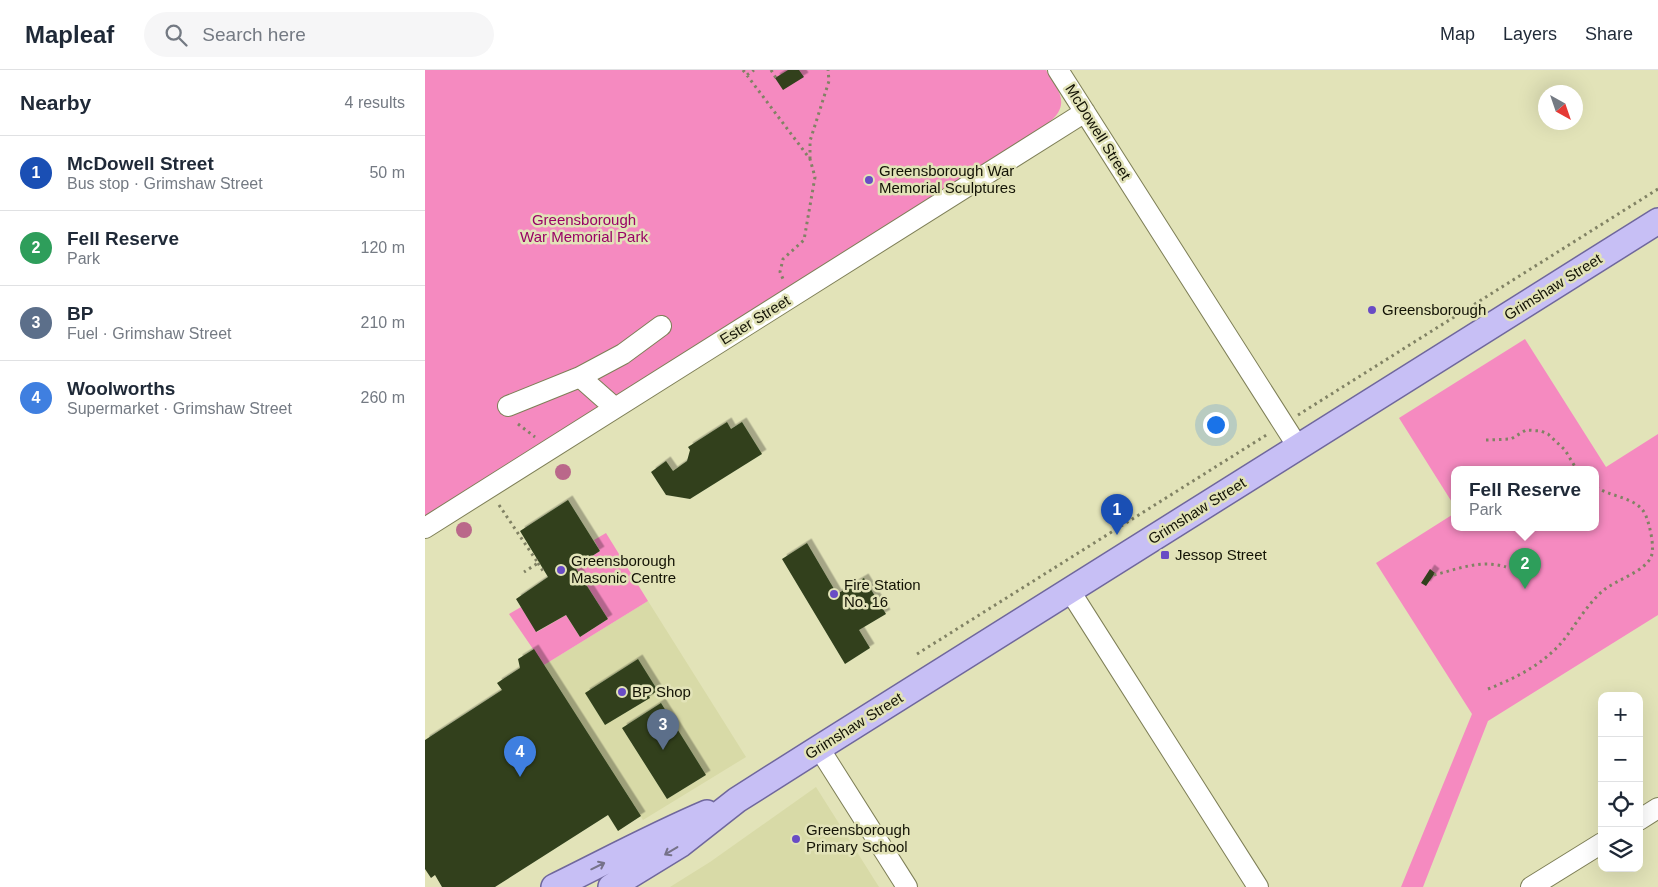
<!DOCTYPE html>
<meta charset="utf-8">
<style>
:root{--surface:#fff;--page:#f6f6f7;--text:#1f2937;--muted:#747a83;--line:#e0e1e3;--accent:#ea580c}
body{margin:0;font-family:Helvetica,sans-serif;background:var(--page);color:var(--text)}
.controls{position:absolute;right:15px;bottom:15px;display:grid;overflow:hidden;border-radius:10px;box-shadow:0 5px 20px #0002}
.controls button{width:45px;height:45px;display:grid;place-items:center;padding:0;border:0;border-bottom:1px solid var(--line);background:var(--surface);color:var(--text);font:25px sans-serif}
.compass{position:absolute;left:1113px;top:15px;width:45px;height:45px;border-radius:50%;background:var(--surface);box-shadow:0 5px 20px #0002;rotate:140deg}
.you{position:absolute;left:790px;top:354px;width:18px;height:18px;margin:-12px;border:4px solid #fff;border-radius:50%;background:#1a73e8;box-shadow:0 0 0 8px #1a73e833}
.badge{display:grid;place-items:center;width:32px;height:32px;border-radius:50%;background:var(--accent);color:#fff;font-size:16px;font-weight:700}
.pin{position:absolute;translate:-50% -41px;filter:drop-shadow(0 1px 2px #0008)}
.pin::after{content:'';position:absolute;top:26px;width:18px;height:15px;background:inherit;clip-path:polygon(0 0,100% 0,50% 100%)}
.popup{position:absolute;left:1026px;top:396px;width:148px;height:65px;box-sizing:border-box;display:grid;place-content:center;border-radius:10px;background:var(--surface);filter:drop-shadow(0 1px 4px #0005);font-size:16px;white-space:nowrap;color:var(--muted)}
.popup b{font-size:19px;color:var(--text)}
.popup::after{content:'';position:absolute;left:50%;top:100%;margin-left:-10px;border:10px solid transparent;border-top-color:var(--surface)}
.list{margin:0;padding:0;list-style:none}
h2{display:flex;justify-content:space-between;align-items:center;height:65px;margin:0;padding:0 20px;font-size:21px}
h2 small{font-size:16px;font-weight:400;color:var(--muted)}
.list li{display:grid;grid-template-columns:32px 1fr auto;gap:15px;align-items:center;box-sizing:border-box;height:75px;padding:0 20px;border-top:1px solid var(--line)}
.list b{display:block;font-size:19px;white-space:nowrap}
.list p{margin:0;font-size:16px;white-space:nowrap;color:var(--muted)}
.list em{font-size:16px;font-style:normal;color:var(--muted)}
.icon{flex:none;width:28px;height:28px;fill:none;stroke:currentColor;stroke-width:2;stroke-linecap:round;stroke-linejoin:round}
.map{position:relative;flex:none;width:1233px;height:817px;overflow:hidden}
header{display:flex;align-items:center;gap:30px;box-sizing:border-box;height:70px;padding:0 25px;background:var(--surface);border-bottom:1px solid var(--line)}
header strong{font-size:24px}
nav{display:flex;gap:28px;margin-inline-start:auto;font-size:18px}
.search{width:350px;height:45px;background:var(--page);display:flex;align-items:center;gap:12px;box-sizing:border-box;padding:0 18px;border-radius:28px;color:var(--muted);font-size:19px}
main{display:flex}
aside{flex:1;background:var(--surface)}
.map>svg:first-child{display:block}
.built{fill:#d8daa7}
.green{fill:#f58ac0}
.building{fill:#30401f;filter:url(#shadow)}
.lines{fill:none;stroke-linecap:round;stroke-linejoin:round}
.minor-casing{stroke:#7e7f57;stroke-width:22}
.major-casing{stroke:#6f679c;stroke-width:28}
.path{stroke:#818264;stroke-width:3;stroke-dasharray:2.5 4;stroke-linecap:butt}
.minor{stroke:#fff;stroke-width:20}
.major{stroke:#c7bff5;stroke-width:25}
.tree{fill:#ba688a}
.oneway{stroke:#767289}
.poi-dot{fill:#694cc5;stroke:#e2e3b8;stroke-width:2}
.labels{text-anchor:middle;stroke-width:5;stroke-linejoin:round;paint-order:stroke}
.street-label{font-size:15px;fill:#131305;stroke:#e2e3b8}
.poi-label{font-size:15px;fill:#131305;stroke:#e2e3b8;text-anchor:start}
.park-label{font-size:15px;fill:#990365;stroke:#e2e3b8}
</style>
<header>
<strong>Mapleaf</strong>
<div class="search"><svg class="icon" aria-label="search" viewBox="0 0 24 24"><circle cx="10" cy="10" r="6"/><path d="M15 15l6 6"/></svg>Search here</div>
<nav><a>Map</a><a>Layers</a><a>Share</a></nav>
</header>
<main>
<aside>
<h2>Nearby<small>4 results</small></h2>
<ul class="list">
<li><span class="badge" style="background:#1a4fb4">1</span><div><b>McDowell Street</b><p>Bus stop · Grimshaw Street</p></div><em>50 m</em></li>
<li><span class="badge" style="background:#2e9e5b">2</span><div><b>Fell Reserve</b><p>Park</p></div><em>120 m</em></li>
<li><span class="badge" style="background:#5c6f8a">3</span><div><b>BP</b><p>Fuel · Grimshaw Street</p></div><em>210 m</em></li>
<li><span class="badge" style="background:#3f7fe0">4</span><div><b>Woolworths</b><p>Supermarket · Grimshaw Street</p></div><em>260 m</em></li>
</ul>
</aside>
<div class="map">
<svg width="1233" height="817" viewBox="0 0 1233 817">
<defs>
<filter id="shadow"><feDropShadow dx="4.5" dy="-4.5" stdDeviation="0" flood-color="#0004"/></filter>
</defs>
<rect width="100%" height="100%" fill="#e2e3b8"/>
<!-- built -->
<path class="built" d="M223,531L321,687L218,750L119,595Z
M391,717L454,817H245L285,792Z"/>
<!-- green -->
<path class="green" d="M0,0H621C634,21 647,35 622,54L0,446Z
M1100,269L1181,397L1233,364V545L1063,651L998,817H976L1047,644L951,493L1030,443V458H1170V400H1030V437L974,348Z
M181,463L223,531L119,595L84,544L96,537L112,562L141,545L155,567L183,549L150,497L175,481L169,470Z"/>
<!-- building -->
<path class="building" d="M363,0H374L379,7L358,20L350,8Z
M302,352L306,359L317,352L337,384L265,429L241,425L226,402L241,391L248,401L262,391L265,380L263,377Z
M143,430L175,481L150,497L183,549L155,567L141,545L111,562L91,529L123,507L95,461Z
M382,473L412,524L439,508L461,544L434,560L445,578L420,594L357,489Z
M1005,499L1010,503L1001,516L996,513Z
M109,579L216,746L193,761L183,745L70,817H17L10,805L6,808L0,799V670L77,620L72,613L95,598L93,589Z
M213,589L233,621L224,626L225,628L180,655L160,623Z
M236,633L281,705L242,729L197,658Z"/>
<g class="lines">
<defs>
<path id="minor" d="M633,0L873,377
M155,307L190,338
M83,336L155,307L198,284L236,256
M0,458L660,42
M645,521L833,817
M394,678L482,817
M1214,750L1233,738
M1106,817L1177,773"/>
<path id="major" d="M129,817C180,792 230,765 282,743
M186,817L256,774L312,730L394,678L1233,151"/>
</defs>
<!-- minor casing -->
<use href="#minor" class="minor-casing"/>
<!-- major casing -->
<use href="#major" class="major-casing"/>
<!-- path -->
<path class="path" d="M318,0L385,89L390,107L379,170L358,189L355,202L358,209
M346,0L351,8
M322,5L329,0
M385,89V71L404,11L403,0
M873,345L1233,119
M93,354L110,367
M1061,370L1086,369L1101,360L1116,361L1123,364L1140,380L1152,400
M74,435L113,493L99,502
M113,493L120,504
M1009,505C1033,499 1056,489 1081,497
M492,584L843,364
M1063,619C1093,607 1121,593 1141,567C1153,551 1164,532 1180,519C1192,510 1220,501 1226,487C1230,478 1225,456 1221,446C1213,426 1185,428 1170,416"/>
<!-- minor -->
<use href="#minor" class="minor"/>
<!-- major -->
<use href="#major" class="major"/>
</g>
<!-- trees -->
<g class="tree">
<circle cx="138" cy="402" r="8"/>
<circle cx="39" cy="460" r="8"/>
</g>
<!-- one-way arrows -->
<defs><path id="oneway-shaft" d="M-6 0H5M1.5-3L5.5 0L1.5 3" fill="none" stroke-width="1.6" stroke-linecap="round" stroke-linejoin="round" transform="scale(1.25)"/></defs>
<g class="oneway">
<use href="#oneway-shaft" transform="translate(246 781) rotate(149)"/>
<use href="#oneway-shaft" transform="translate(173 796) rotate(-26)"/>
</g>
<!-- markers -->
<g class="poi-dot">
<circle cx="444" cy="110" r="5"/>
<circle cx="947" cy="240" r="5"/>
<rect x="735" y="480" width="10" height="10" rx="2.5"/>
<circle cx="136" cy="500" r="5"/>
<circle cx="409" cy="524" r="5"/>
<circle cx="197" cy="622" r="5"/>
<circle cx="371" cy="769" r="5"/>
</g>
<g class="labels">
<!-- street labels -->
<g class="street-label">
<text transform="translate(673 62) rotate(58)" y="5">McDowell Street</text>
<text transform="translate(1128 217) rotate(-32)" y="5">Grimshaw Street</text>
<text transform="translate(330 250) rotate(-32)" y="5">Ester Street</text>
<text transform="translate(772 441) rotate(-32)" y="5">Grimshaw Street</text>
<text transform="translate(429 656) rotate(-32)" y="5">Grimshaw Street</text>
</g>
<!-- poi labels -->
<g class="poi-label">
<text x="454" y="106">Greensborough War<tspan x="454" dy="17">Memorial Sculptures</tspan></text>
<text x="957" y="245">Greensborough</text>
<text x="750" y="490">Jessop Street</text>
<text x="146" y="496">Greensborough<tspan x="146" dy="17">Masonic Centre</tspan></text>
<text x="419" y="520">Fire Station<tspan x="419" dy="17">No. 16</tspan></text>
<text x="207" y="627">BP Shop</text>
<text x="381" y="765">Greensborough<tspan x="381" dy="17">Primary School</tspan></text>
</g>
<!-- park labels -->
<g class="park-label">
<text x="159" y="155">Greensborough<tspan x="159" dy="17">War Memorial Park</tspan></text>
</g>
</g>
</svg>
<div class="controls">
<button>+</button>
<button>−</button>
<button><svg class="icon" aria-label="locate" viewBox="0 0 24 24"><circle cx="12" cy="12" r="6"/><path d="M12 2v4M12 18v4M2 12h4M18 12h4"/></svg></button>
<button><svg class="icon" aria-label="layers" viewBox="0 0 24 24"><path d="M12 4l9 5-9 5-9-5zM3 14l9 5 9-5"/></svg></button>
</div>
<svg class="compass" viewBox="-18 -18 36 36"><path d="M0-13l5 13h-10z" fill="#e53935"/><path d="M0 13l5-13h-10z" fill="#747a83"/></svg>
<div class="you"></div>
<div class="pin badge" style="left:692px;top:465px;background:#1a4fb4">1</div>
<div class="pin badge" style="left:1100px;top:519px;background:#2e9e5b">2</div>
<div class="popup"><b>Fell Reserve</b>Park</div>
<div class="pin badge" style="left:238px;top:680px;background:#5c6f8a">3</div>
<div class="pin badge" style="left:95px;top:707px;background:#3f7fe0">4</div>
</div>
</main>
